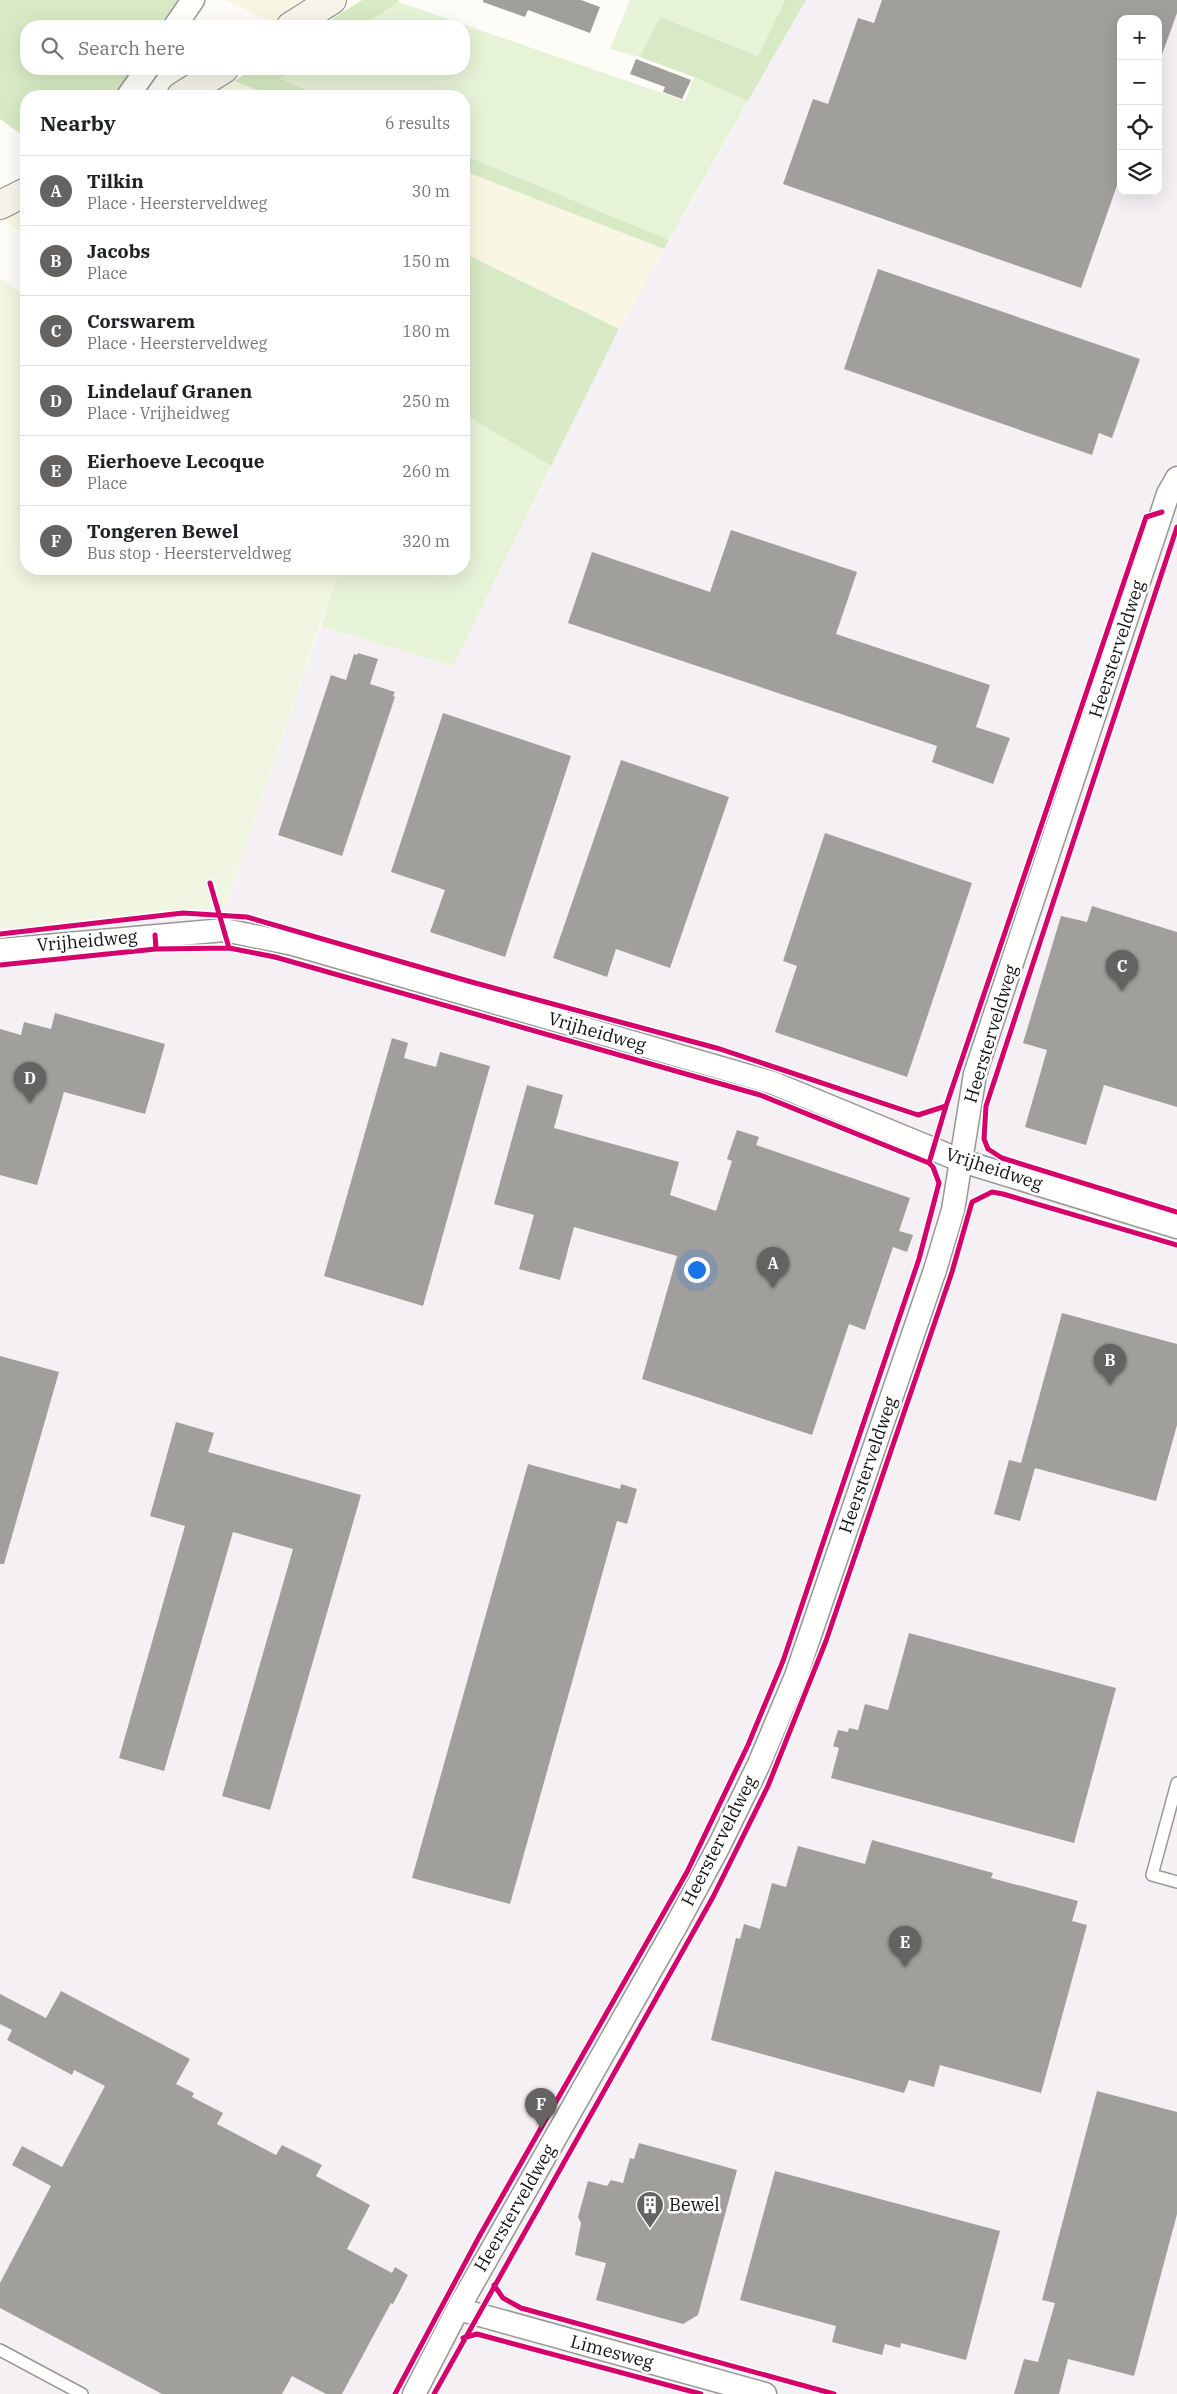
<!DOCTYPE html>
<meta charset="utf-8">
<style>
:root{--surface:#fff;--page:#f2f2f2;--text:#202124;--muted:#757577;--line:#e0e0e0;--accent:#646362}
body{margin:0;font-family:"IBM Plex Serif",serif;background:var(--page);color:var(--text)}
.controls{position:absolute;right:15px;top:15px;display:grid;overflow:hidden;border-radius:10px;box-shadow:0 5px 20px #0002}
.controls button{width:45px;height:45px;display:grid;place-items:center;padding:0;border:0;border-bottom:1px solid var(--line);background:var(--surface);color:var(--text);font:25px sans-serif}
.you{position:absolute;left:696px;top:1269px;width:18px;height:18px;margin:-12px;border:4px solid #fff;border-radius:50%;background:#1a73e8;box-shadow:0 0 0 8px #1a73e833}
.badge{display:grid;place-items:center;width:32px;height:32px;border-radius:50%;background:var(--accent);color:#fff;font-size:16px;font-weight:700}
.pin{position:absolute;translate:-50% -41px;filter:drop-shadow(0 1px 2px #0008)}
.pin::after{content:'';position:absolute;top:26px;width:18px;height:15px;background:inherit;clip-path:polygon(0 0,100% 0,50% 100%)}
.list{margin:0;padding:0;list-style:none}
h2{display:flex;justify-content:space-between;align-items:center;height:65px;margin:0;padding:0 20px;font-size:21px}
h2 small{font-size:16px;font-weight:400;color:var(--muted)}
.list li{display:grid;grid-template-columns:32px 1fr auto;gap:15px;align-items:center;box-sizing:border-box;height:70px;padding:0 20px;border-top:1px solid var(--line)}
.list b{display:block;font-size:19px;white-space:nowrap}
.list p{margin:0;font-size:16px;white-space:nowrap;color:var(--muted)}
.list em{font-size:16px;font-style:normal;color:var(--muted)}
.icon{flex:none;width:28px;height:28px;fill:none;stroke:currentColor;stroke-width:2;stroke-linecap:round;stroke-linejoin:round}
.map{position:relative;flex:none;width:1177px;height:2394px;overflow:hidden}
.search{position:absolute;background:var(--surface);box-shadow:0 5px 20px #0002;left:20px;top:20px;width:450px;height:55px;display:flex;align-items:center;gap:12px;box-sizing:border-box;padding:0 18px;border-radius:20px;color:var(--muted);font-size:19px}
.panel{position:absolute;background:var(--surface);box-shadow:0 5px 20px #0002;left:20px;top:90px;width:450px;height:485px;border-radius:20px}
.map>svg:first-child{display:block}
.industrial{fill:#f5f0f3;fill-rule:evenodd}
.farmland{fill:#f9f7e4}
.green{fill:#e7f3d7}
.forest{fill:#d8eac5}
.pitch{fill:#f0f6e1}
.building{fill:#a19f9c}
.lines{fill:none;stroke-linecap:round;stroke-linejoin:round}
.service-casing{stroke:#979795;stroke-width:14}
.minor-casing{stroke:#979795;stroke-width:25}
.secondary-casing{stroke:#8e8d8b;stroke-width:30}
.service{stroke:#fffffe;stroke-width:11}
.minor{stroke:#fffffe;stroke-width:22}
.secondary{stroke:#f6f4eb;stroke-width:28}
.cycleway-casing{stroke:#fff;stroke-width:8}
.cycleway{stroke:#d6006c;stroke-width:5}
.labels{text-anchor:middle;stroke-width:5;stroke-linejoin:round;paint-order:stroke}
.street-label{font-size:18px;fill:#111;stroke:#fff}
.poi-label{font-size:18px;fill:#111;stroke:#fff;text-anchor:start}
</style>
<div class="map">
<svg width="1177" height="2394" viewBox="0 0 1177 2394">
<rect width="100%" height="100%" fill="#fdfcf7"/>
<!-- industrial -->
<path class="industrial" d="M806,0H1177V2394H0V929L226,906L321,626L453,666L619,329ZM1121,19H1158V191H1121Z"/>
<!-- farmland -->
<path class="farmland" d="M225,0H312L276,24Z
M234,81L274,96H209Z
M464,171L664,249L619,329L464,253Z
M26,206V236L3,219Z"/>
<!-- green -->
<path class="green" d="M630,0H785L758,56L660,17L640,57L610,49Z
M399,2L685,101L694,77L748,101L669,240L464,155V96H321L279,79L295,69H464V26H361Z
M464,414L551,466L453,666L321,626L339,569H464Z"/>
<!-- forest -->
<path class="forest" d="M0,0H181L164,26H26V69H137L119,96H26V138L0,119Z
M362,0H398L399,2L361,26H321Z
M785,0H806L748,101L694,77L640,57L660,17L758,56Z
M254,69H295L280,79L321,96H274L234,81Z
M464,155L669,240L664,249L464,171Z
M464,253L619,329L551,466L464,414Z"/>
<!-- pitch -->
<path class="pitch" d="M0,278L26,296V569H339L226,906L0,929Z"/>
<!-- building -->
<path class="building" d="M483,0H581L600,7L590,33L528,10L525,17L483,2Z
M882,0H1177V13L1160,60H1158V19H1121V174L1081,288L783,184L813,99L828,104L858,18L874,23Z
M636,59L691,80L682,99L663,92L665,87L630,74Z
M878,269L1140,359L1112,438L1099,433L1092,455L844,369Z
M731,530L857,572L836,634L990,685L976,727L1010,738L993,784L932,762L937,746L568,623L592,552L710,592Z
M358,653L378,659L370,684L395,692L393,696L395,697L342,856L278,835L331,675L346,680L354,654L357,655Z
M443,713L571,756L505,957L430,932L445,890L391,872Z
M621,760L729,797L670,968L616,949L607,977L553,958Z
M825,833L972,883L907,1077L775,1032L797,966L783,961Z
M1092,906L1177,932V1107L1104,1085L1086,1145L1025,1127L1047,1050L1023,1043L1061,916L1087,922Z
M55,1013L165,1044L145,1114L64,1092L37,1185L0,1175V1029L21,1035L24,1022L51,1029Z
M392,1038L408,1043L404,1058L436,1067L440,1052L490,1066L423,1306L324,1276Z
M527,1085L563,1095L554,1128L679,1162L670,1195L716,1211L732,1161L727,1159L737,1130L759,1137L756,1145L910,1198L899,1231L913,1235L907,1252L893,1247L865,1330L849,1324L812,1435L642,1379L677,1256L574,1227L560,1280L519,1269L534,1215L494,1204Z
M1062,1313L1177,1344V1425L1156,1501L1035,1468L1020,1521L994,1514L1009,1460L1021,1463Z
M0,1356L59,1372L4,1564H0Z
M176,1422L214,1433L208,1452L361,1495L270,1810L222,1796L293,1549L233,1532L164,1771L119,1758L185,1526L150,1516Z
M528,1464L620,1489L621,1484L637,1489L627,1524L617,1521L510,1904L412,1878Z
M909,1633L1116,1688L1074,1843L831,1778L839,1748L833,1746L838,1730L848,1732L849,1728L858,1730L865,1704L888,1710Z
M872,1840L993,1873L991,1878L1078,1901L1072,1921L1087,1925L1041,2093L940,2065L934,2087L909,2080L904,2093L711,2040L736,1938L740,1939L744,1924L760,1929L772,1883L786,1887L798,1846L865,1864Z
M61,1991L190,2059L176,2084L194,2093L192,2097L223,2113L217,2124L276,2155L282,2145L322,2165L316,2176L370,2205L347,2249L392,2273L395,2267L408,2275L393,2304L391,2303L342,2394H326L292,2376L282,2394H162L0,2308V2283L51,2186L12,2165L22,2146L62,2167L105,2086L74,2070L72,2075L7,2040L12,2030L0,2024V1994L46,2018Z
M1097,2091L1177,2112V2214L1134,2376L1068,2359L1059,2394H1014L1024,2359L1038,2362L1055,2303L1042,2300Z
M639,2143L737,2170L698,2315L683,2324L596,2300L606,2263L575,2255L581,2223L578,2217L588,2181L607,2186L611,2180L623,2183L630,2158L634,2159Z
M775,2171L1000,2231L966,2360L901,2343L900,2348L885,2344L882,2355L832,2342L836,2326L740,2300Z"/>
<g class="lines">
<defs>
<path id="service" d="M1177,1783L1152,1875L1177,1882
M0,2350L82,2394"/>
<path id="minor" d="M175,26L193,0
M128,96L147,69
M0,950L224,930L293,944L773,1083L962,1161L1177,1227
M458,2309L765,2394
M414,2394L458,2309L677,1924L719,1846L759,1764L796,1676L935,1270L953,1210L975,1074L1168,494L1177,478"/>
<path id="secondary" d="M291,26L332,0
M181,96L224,69
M0,205L26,192"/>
</defs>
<!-- service casing -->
<use href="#service" class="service-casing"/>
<!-- minor casing -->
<use href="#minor" class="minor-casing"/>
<!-- secondary casing -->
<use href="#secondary" class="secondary-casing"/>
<!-- service -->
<use href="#service" class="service"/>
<!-- minor -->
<use href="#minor" class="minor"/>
<!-- secondary -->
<use href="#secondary" class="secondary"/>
<defs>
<path id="cycleway" d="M1177,527L986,1106L984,1139L988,1149L1002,1158L1177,1212
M210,883L229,948
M0,934L183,913L247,917L468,981L720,1049L918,1115L946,1106
M155,935L156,949L229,948L275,957L760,1095L929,1163L933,1167L939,1183L919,1259L783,1661L748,1745L687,1872L480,2235L395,2394
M0,965L156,949
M929,1163L946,1106L1146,517L1162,512
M494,2285L503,2298L521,2308L834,2394
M463,2338L477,2334L701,2394
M434,2394L713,1897L768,1786L826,1641L952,1272L972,1202L992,1192L1003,1194L1177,1245"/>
</defs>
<!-- cycleway casing -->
<use href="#cycleway" class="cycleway-casing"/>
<!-- cycleway -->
<use href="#cycleway" class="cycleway"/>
</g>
<!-- icons -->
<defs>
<symbol id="building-pin" viewBox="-11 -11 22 30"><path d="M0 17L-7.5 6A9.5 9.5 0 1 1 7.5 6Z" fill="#646362" stroke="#fff"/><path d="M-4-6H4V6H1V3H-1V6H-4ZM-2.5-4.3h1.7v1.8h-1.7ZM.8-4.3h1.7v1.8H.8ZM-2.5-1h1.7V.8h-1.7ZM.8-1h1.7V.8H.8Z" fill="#fff"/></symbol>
</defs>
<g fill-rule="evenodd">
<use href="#building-pin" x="634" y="2189" width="32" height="43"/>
</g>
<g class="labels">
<!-- street labels -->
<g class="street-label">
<text transform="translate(1117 649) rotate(-72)" y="6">Heersterveldweg</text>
<text transform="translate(87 941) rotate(-5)" y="6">Vrijheidweg</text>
<text transform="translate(597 1032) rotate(16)" y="6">Vrijheidweg</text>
<text transform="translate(991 1034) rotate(-73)" y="6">Heersterveldweg</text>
<text transform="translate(994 1169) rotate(18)" y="6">Vrijheidweg</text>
<text transform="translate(868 1465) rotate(-71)" y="6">Heersterveldweg</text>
<text transform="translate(719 1841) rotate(-63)" y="6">Heersterveldweg</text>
<text transform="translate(515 2208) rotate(-60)" y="6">Heersterveldweg</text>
<text transform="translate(612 2352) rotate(15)" y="6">Limesweg</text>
</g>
<!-- poi labels -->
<g class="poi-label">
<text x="669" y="2211">Bewel</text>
</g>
</g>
</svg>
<div class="controls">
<button>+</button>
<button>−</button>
<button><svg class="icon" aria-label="locate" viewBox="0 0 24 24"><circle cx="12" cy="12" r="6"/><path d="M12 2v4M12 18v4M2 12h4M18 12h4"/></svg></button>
<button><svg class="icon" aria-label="layers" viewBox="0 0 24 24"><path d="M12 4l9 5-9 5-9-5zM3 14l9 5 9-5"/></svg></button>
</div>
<div class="you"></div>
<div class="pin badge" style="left:773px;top:1288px">A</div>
<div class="pin badge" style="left:1110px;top:1385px">B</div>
<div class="pin badge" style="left:1122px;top:991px">C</div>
<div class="pin badge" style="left:30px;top:1103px">D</div>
<div class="pin badge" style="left:905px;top:1967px">E</div>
<div class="pin badge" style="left:541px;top:2129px">F</div>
<div class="search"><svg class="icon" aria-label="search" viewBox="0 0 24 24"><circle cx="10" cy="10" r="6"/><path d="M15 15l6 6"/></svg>Search here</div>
<section class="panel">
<h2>Nearby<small>6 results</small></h2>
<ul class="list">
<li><span class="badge">A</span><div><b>Tilkin</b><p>Place · Heersterveldweg</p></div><em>30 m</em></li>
<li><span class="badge">B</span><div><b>Jacobs</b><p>Place</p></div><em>150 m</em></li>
<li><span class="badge">C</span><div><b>Corswarem</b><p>Place · Heersterveldweg</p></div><em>180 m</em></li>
<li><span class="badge">D</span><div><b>Lindelauf Granen</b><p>Place · Vrijheidweg</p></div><em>250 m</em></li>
<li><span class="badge">E</span><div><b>Eierhoeve Lecoque</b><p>Place</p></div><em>260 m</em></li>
<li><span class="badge">F</span><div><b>Tongeren Bewel</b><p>Bus stop · Heersterveldweg</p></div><em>320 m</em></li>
</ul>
</section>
</div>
